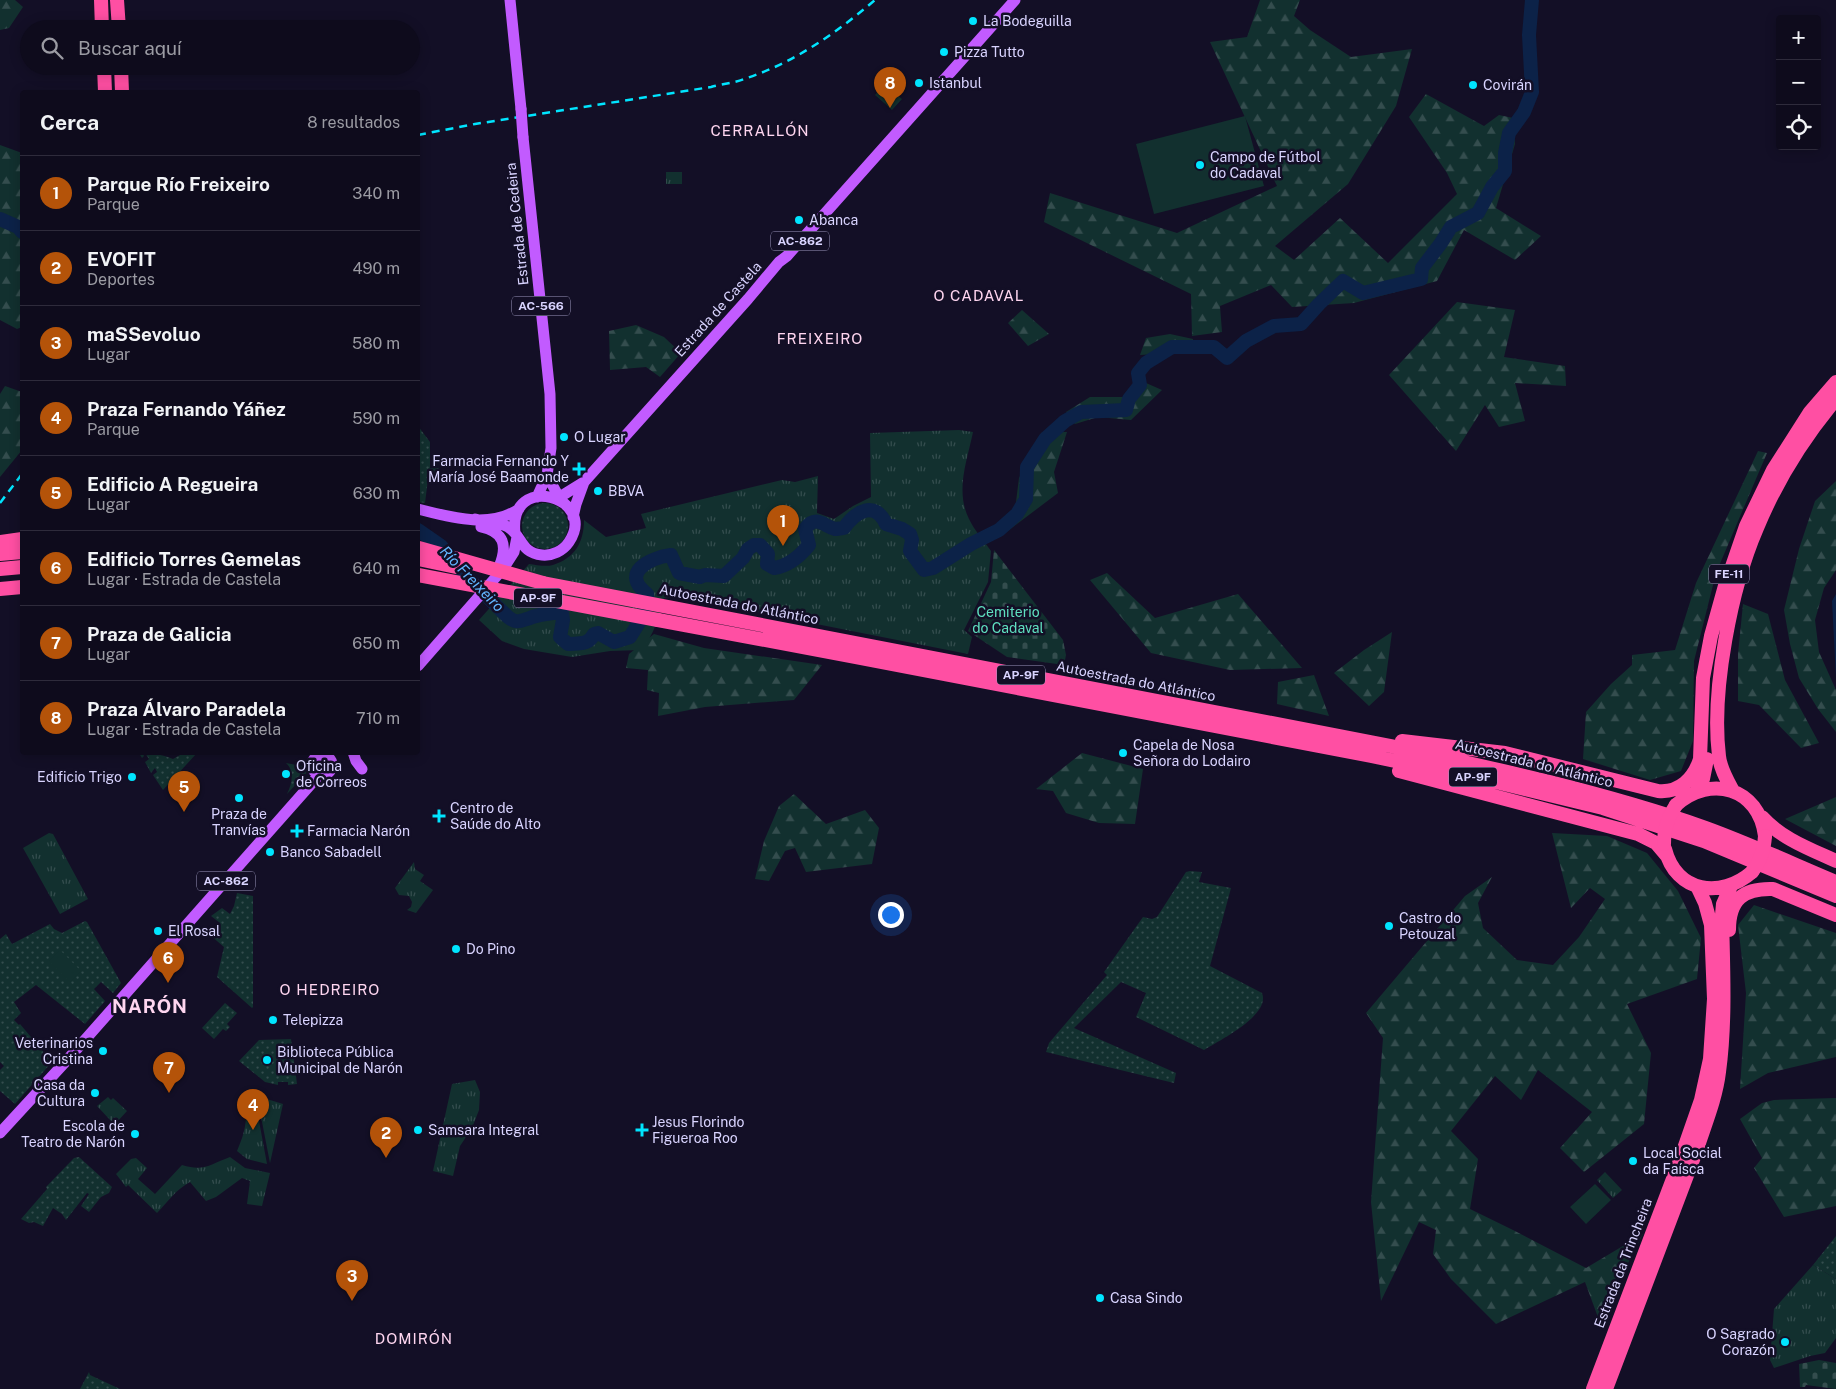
<!DOCTYPE html>
<html lang="es">
<meta charset="utf-8">
<style>
:root{--surface:#0e0b1c;--page:#171425;--text:#f1f3f6;--muted:#9b9ba3;--line:#2e2b3b;--accent:#b45309}
body{margin:0;font-family:"Public Sans",sans-serif;background:var(--page);color:var(--text)}
.controls{position:absolute;right:15px;top:15px;display:grid;overflow:hidden;border-radius:5px;box-shadow:0 2px 12px #0003}
.controls button{width:45px;height:45px;display:grid;place-items:center;padding:0;border:0;border-bottom:1px solid var(--line);background:var(--surface);color:var(--text);font:25px sans-serif}
.you{position:absolute;left:890px;top:914px;width:18px;height:18px;margin:-12px;border:4px solid #fff;border-radius:50%;background:#1a73e8;box-shadow:0 0 0 8px #1a73e833}
.badge{display:grid;place-items:center;width:32px;height:32px;border-radius:50%;background:var(--accent);color:#fff;font-size:16px;font-weight:700}
.pin{position:absolute;translate:-50% -41px;filter:drop-shadow(0 1px 2px #0008)}
.pin::after{content:'';position:absolute;top:26px;width:18px;height:15px;background:inherit;clip-path:polygon(0 0,100% 0,50% 100%)}
.list{margin:0;padding:0;list-style:none}
h2{display:flex;justify-content:space-between;align-items:center;height:65px;margin:0;padding:0 20px;font-size:21px}
h2 small{font-size:16px;font-weight:400;color:var(--muted)}
.list li{display:grid;grid-template-columns:32px 1fr auto;gap:15px;align-items:center;box-sizing:border-box;height:75px;padding:0 20px;border-top:1px solid var(--line)}
.list b{display:block;font-size:19px;white-space:nowrap}
.list p{margin:0;font-size:16px;white-space:nowrap;color:var(--muted)}
.list em{font-size:16px;font-style:normal;color:var(--muted)}
.icon{flex:none;width:28px;height:28px;fill:none;stroke:currentColor;stroke-width:2;stroke-linecap:round;stroke-linejoin:round}
.map{position:relative;flex:none;width:1836px;height:1389px;overflow:hidden}
.search{position:absolute;background:var(--surface);box-shadow:0 2px 12px #0003;left:20px;top:20px;width:400px;height:55px;display:flex;align-items:center;gap:12px;box-sizing:border-box;padding:0 18px;border-radius:28px;color:var(--muted);font-size:19px}
.panel{position:absolute;background:var(--surface);box-shadow:0 2px 12px #0003;left:20px;top:90px;width:400px;height:665px;border-radius:5px}
.map>svg:first-child{display:block}
.grass{fill:url(#grass-dots)}
.forest{fill:url(#forest-firs)}
.cemetery{fill:url(#cemetery-stones)}
.park{fill:url(#park-tufts)}
.pitch{fill:#12302f}
.water{fill:#0c2248}
.lines{fill:none;stroke-linecap:round;stroke-linejoin:round}
.river{stroke:#0c2248;stroke-width:14}
.primary{stroke:#c25bff;stroke-width:11}
.highway{stroke:#ff4fa3;stroke-width:14}
.rail{stroke:#00e5ff;stroke-width:2.5;stroke-dasharray:8 6;stroke-linecap:butt}
.primary-bridge{stroke:#c25bff;stroke-width:11}
.highway-bridge{stroke:#ff4fa3;stroke-width:14}
.poi-dot{fill:#00e5ff;stroke:#130f26;stroke-width:2}
.labels{text-anchor:middle;stroke-width:5;stroke-linejoin:round;paint-order:stroke}
.shield{fill:#130f26;stroke:#9e99be;stroke-width:1}
.shield-label{font-size:12px;font-weight:bold;fill:#d9d4ff}
.poi-label{font-size:14px;fill:#d9d4ff;stroke:#130f26;text-anchor:start}
.street-label{font-size:14px;fill:#d9d4ff;stroke:#130f26}
.park-label{font-size:14px;fill:#5fe0c0;stroke:#130f26}
.neighbourhood-label{font-size:15px;letter-spacing:1px;fill:#ffd6f0;stroke:#130f26}
.water-label{font-size:15px;font-style:italic;fill:#62b6ff;stroke:#130f26}
.district-label{font-size:19px;font-weight:bold;letter-spacing:1px;fill:#ffd6f0;stroke:#130f26}
</style>
<div class="map">
<svg width="1836" height="1389" viewBox="0 0 1836 1389">
<defs>
<pattern id="grass-dots" width="8" height="8" patternUnits="userSpaceOnUse" patternTransform="scale(1.25)"><rect width="8" height="8" fill="#12302f"/><path d="M2 2h.1M6 6h.1" fill="none" stroke="#344d4e" stroke-width="1.8" stroke-linecap="round"/></pattern>
<pattern id="forest-firs" width="22" height="20" patternUnits="userSpaceOnUse" patternTransform="scale(1.25)"><rect width="22" height="20" fill="#12302f"/><path d="M5 1l3.5 6h-7zM16 11l3.5 6h-7z" fill="#344d4e"/></pattern>
<pattern id="cemetery-stones" width="16" height="16" patternUnits="userSpaceOnUse" patternTransform="scale(1.25)"><rect width="16" height="16" fill="#12302f"/><path d="M2 7V4a2 2 0 0 1 4 0v3zM10 15v-3a2 2 0 0 1 4 0v3z" fill="#344d4e"/></pattern>
<pattern id="park-tufts" width="24" height="20" patternUnits="userSpaceOnUse" patternTransform="scale(1.25)"><rect width="24" height="20" fill="#12302f"/><path d="M3 7l-1-3M5 7V3M7 7l1-3M15 17l-1-3M17 17v-4M19 17l1-3" fill="none" stroke="#344d4e"/></pattern>
</defs>
<rect width="100%" height="100%" fill="#130f26"/>
<!-- grass -->
<path class="grass" d="M418,426L430,442V468H439L438,479H428L425,503L418,502Z
M522 526a23 23 0 1 1 46 0a23 23 0 1 1-46 0Z
M139,753C152,753 161,754 173,759L180,755V753H197L163,790L153,775L157,772L155,768L151,773L145,762L149,759L145,753L143,754L144,756L142,758Z
M286,763L307,767L309,770L287,794C292,784 295,771 286,763Z
M1190,871L1202,872L1199,882L1231,888L1210,966L1262,993C1271,1015 1220,1040 1204,1050L1136,1017L1146,993L1121,982L1074,1028L1176,1073L1174,1083L1046,1052L1049,1043L1107,975L1104,972L1143,917L1152,919L1157,917L1186,872Z
M237,893L253,896V1007L252,1008L217,977L224,947L210,935L220,923L211,916L222,908L230,914L234,906Z
M85,921L87,922L121,983L113,993L101,982L94,989L105,1001L85,1024L36,985L14,1002L21,1013L14,1020L19,1025L20,1024L52,1062L15,1104L0,1091V1070L4,1066L0,1062V939L6,934L12,944L50,924L54,929L62,933Z
M225,1003L237,1013L227,1024L230,1027L226,1031L223,1029L214,1039L202,1028Z
M291,1039L297,1084L288,1085V1082H278V1085L265,1082L239,1061L259,1040Z
M79,1157L112,1187L109,1193L101,1197L89,1212L81,1206L89,1194L87,1193L66,1220L62,1214L53,1208L43,1226L34,1222L29,1223L21,1219L47,1189L46,1187L74,1158Z
M1836,1236V1279L1813,1265Z
M89,1372L90,1375L120,1389H80Z"/>
<!-- forest -->
<path class="forest" d="M0,0H15L23,7L9,28L0,30Z
M1260,0H1300L1294,16L1310,30L1351,57L1412,49L1396,106L1348,184L1275,246L1294,260L1340,218L1388,263L1457,194L1447,173L1409,117L1426,94L1484,126L1499,115L1513,118L1515,144L1496,208L1541,236L1515,260L1464,230L1437,281L1354,303L1292,307L1271,285L1220,306L1222,332L1192,336L1191,294L1044,222L1050,193L1177,233L1277,186L1210,42L1247,37Z
M0,145L22,153V327L17,329L0,320Z
M1457,302L1515,310L1504,357L1565,366L1566,386L1515,383L1525,421L1499,427L1485,405L1456,451L1389,375Z
M1022,310L1049,334L1028,346L1008,323Z
M636,325L664,337L681,353L660,377L646,367L610,370L609,331Z
M1170,334L1193,339L1192,352L1140,355L1146,338Z
M1146,383L1162,390L1131,420L1098,417L1075,424L1066,412L1090,397H1124Z
M5,386L22,392V450L0,477V394Z
M1042,432H1067L1054,472L1058,493L1001,536L995,529L1015,510L1019,478Z
M1758,451L1767,453L1716,573L1694,661L1693,741L1681,771L1650,780L1583,759L1586,712L1611,684L1632,665V655L1675,650L1696,583Z
M1836,481V570L1824,588L1815,620L1819,652L1836,690V732L1818,709L1799,678L1790,644L1784,610L1799,549L1815,501Z
M1107,573L1155,618L1238,594L1302,668L1230,670L1151,653L1090,580Z
M1743,604L1768,614L1785,680L1819,743L1801,748L1759,705L1738,701V654Z
M1392,632L1384,692L1369,706L1334,673L1364,650Z
M654,634L704,648L822,665L794,700L705,707L658,716L659,693L647,690L648,670L626,668L629,654Z
M1314,675L1329,716L1277,704L1278,682Z
M1082,753L1143,769L1135,824L1099,823L1066,813L1053,791L1036,789Z
M794,794L826,824L865,810L879,828L872,864L806,872L795,848L785,851L769,881L755,879L764,841L779,806Z
M1836,797V846L1785,819Z
M1552,833L1607,836L1647,853L1678,891L1701,938L1697,979L1627,1004L1651,1053L1644,1124L1584,1172L1560,1148L1592,1112L1538,1070L1521,1100L1495,1076L1451,1131L1478,1159L1470,1209L1513,1230L1586,1268L1643,1234L1599,1320L1585,1282L1496,1324L1451,1279L1433,1254L1436,1230L1419,1222L1381,1301L1371,1202L1383,1038L1366,1013L1465,896L1492,877L1478,903L1483,928L1517,960L1553,965L1579,937L1605,899L1590,888L1571,908Z
M1754,905L1836,933V1057L1768,1073L1740,1089L1746,993L1738,925Z
M1836,1098V1206L1784,1217L1754,1168L1762,1158L1740,1119L1762,1103L1774,1100Z"/>
<!-- cemetery -->
<path class="cemetery" d="M994,550L1063,640L1066,655L1064,665L1007,657L968,631L991,582Z
M1819,1360L1836,1363V1389L1806,1385L1805,1387H1800L1799,1364Z"/>
<!-- park -->
<path class="park" d="M666,172H682V184H666Z
M959,430L973,432C967,461 955,491 969,519C974,530 984,541 991,551L988,582L964,630L972,637L968,654L685,598H664C659,615 654,636 641,650L610,651L572,657L524,649L502,641L479,620L529,564C536,565 546,567 553,565C575,558 584,542 584,520L606,537L646,528L641,514L782,480L795,482L818,476L817,513L834,519L853,506L871,497L870,433Z
M49,833L53,834L88,899L60,914L23,848Z
M414,862L415,869L424,875L420,881L433,890L416,913L407,910L411,907L412,902L409,896L399,895L395,888Z
M475,1080L480,1092L479,1110L472,1128L460,1146L453,1176L433,1171L452,1084Z
M249,1092L254,1094L267,1164L247,1159L237,1151C244,1135 248,1121 245,1103L248,1099L246,1095Z
M257,1096L283,1104L270,1163Z
M108,1097L111,1100L113,1098L127,1111L116,1123L112,1122L97,1106Z
M230,1157L245,1168L270,1173L262,1206L247,1204L250,1181L242,1178L216,1197L206,1201L190,1182C174,1191 169,1201 157,1213L128,1185L126,1187L116,1174L131,1159L136,1158L147,1168L138,1179L155,1194L182,1165C204,1172 211,1164 230,1157Z
M1605,1172L1622,1190L1613,1198L1597,1180Z
M1813,1265L1836,1279V1338L1825,1353L1810,1356L1774,1368L1770,1360L1774,1309Z"/>
<!-- pitch -->
<path class="pitch" d="M884,84L902,99L892,110L875,95Z
M1245,116L1264,186L1154,214L1136,144Z
M60,950L81,971L70,982L49,961Z
M1595,1184L1611,1200L1586,1224L1570,1207Z"/>
<!-- water -->
<path class="water" d="M1836,594V678L1832,601Z"/>
<g class="lines">
<!-- river -->
<path class="river" d="M0,219L18,227L22,232
M418,530L441,546L466,576L508,617C517,624 520,621 530,618C536,615 556,612 562,613L563,620L560,637L568,644C579,643 589,645 594,634L598,633L614,642L630,637C638,623 649,611 647,594C620,573 649,558 671,555L679,573L700,577L705,575L724,576L743,558L748,549L754,545H760L768,554L767,564L774,568C788,566 800,556 809,545L805,529C816,514 824,526 835,529C837,529 842,528 844,528C856,511 875,500 886,524L902,529L910,534L912,540L910,551L924,570L933,568L971,544L999,530L1017,514L1026,499L1027,467L1045,439L1065,421L1081,412L1126,410L1129,399L1140,385L1138,373L1146,363L1172,347H1214L1227,358L1246,341L1274,326L1301,324L1319,304L1343,281L1363,293L1421,279L1422,268L1441,243L1451,227L1478,213L1492,187L1505,171V153L1509,133L1524,112L1532,92L1529,35L1532,0"/>
<!-- primary -->
<path class="primary" d="M510,0L521,109
M523,137L550,394L551,448L547,475L537,497
M547,475L561,501
M553,497L563,495L584,482L748,299L779,262L787,256L1015,0
M418,509C450,517 489,529 519,509
M573,517L576,504L584,482
M475,519C485,522 499,522 508,527C523,536 520,553 542,555C552,556 563,551 569,542C599,497 508,471 515,533
M481,527C504,532 508,545 499,567
M418,666L503,569L514,552L517,537
M353,752L356,761L362,769
M312 765a10 10 0 1 1 20 0a10 10 0 1 1-20 0Z
M0,1133L68,1059L319,775"/>
<!-- highway -->
<path class="highway" d="M101,0L102,29
M117,0L119,29
M104,66L105,92
M121,66L122,92
M0,542L22,539
M0,554L22,552
M0,569L22,567
M543,583L1391,746C1497,769 1603,792 1706,828C1750,844 1793,864 1836,882
M1726,584L1746,526L1773,470L1810,412L1836,382
M0,589L22,587
M658,620L856,657L1371,756L1500,783L1603,808L1704,841L1836,896
M1402,741L1505,753L1658,791C1680,793 1694,778 1700,759L1703,678L1711,636L1728,575
M1399,771L1638,834L1656,843L1667,856
M1733,791C1727,780 1720,768 1719,756C1711,691 1731,588 1757,528C1776,482 1804,437 1836,399
M1696,792L1703,779L1707,759
M1676,805C1711,774 1759,788 1765,836
M1762,817C1782,839 1810,849 1836,861
M1665,849C1676,893 1721,899 1752,872
M1729,930C1729,899 1744,888 1773,889L1836,915
M1593,1389L1679,1163L1701,1100L1710,1059L1714,999L1711,925L1705,903L1697,886
M1606,1389L1697,1149C1705,1124 1716,1098 1719,1072C1726,1020 1723,967 1722,915L1723,904L1731,886"/>
<!-- rail -->
<path class="rail" d="M418,135L475,124L711,87C722,84 734,83 744,79C794,63 836,33 875,0
M0,503L22,474"/>
<!-- primary-bridge -->
<path class="primary-bridge" d="M521,109L523,137"/>
<!-- highway-bridge -->
<path class="highway-bridge" d="M419,548L543,583
M418,559L456,567
M418,575L658,620
M1664,844C1664,828 1668,818 1676,805
M1752,872C1761,860 1764,850 1765,836"/>
</g>
<!-- markers -->
<g class="poi-dot">
<circle cx="973" cy="21" r="5"/>
<circle cx="944" cy="52" r="5"/>
<circle cx="919" cy="83" r="5"/>
<circle cx="1473" cy="85" r="5"/>
<circle cx="1200" cy="165" r="5"/>
<circle cx="799" cy="220" r="5"/>
<circle cx="564" cy="437" r="5"/>
<path d="M576.5 461.5h5v5h5v5h-5v5h-5v-5h-5v-5h5z"/>
<circle cx="598" cy="491" r="5"/>
<circle cx="1123" cy="753" r="5"/>
<circle cx="286" cy="774" r="5"/>
<circle cx="132" cy="777" r="5"/>
<circle cx="239" cy="798" r="5"/>
<path d="M436.5 808.5h5v5h5v5h-5v5h-5v-5h-5v-5h5z"/>
<path d="M294.5 823.5h5v5h5v5h-5v5h-5v-5h-5v-5h5z"/>
<circle cx="270" cy="852" r="5"/>
<circle cx="1389" cy="926" r="5"/>
<circle cx="158" cy="931" r="5"/>
<circle cx="456" cy="949" r="5"/>
<circle cx="273" cy="1020" r="5"/>
<circle cx="103" cy="1051" r="5"/>
<circle cx="267" cy="1060" r="5"/>
<circle cx="95" cy="1093" r="5"/>
<circle cx="418" cy="1130" r="5"/>
<path d="M639.5 1122.5h5v5h5v5h-5v5h-5v-5h-5v-5h5z"/>
<circle cx="135" cy="1134" r="5"/>
<circle cx="1633" cy="1161" r="5"/>
<circle cx="1100" cy="1298" r="5"/>
<circle cx="1785" cy="1342" r="5"/>
</g>
<g class="labels">
<!-- shield labels -->
<g class="shield">
<rect x="771" y="231.5" width="58" height="19" rx="4"/>
<rect x="512" y="296.5" width="58" height="19" rx="4"/>
<rect x="1709" y="564.5" width="40" height="19" rx="4"/>
<rect x="514" y="588.5" width="48" height="19" rx="4"/>
<rect x="997" y="665.5" width="48" height="19" rx="4"/>
<rect x="1449" y="767.5" width="48" height="19" rx="4"/>
<rect x="197" y="871.5" width="58" height="19" rx="4"/>
</g>
<g class="shield-label">
<text x="800" y="245">AC-862</text>
<text x="541" y="310">AC-566</text>
<text x="1729" y="578">FE-11</text>
<text x="538" y="602">AP-9F</text>
<text x="1021" y="679">AP-9F</text>
<text x="1473" y="781">AP-9F</text>
<text x="226" y="885">AC-862</text>
</g>
<!-- poi labels -->
<g class="poi-label">
<text x="983" y="26">La Bodeguilla</text>
<text x="954" y="57">Pizza Tutto</text>
<text x="929" y="88">Istanbul</text>
<text x="1483" y="90">Covirán</text>
<text x="1210" y="162">Campo de Fútbol<tspan x="1210" dy="16">do Cadaval</tspan></text>
<text x="809" y="225">Abanca</text>
<text x="574" y="442">O Lugar</text>
<text x="569" y="466" text-anchor="end">Farmacia Fernando Y<tspan x="569" dy="16">María José Baamonde</tspan></text>
<text x="608" y="496">BBVA</text>
<text x="1133" y="750">Capela de Nosa<tspan x="1133" dy="16">Señora do Lodairo</tspan></text>
<text x="296" y="771">Oficina<tspan x="296" dy="16">de Correos</tspan></text>
<text x="122" y="782" text-anchor="end">Edificio Trigo</text>
<text x="450" y="813">Centro de<tspan x="450" dy="16">Saúde do Alto</tspan></text>
<text x="239" y="819" text-anchor="middle">Praza de<tspan x="239" dy="16">Tranvías</tspan></text>
<text x="307" y="836">Farmacia Narón</text>
<text x="280" y="857">Banco Sabadell</text>
<text x="1399" y="923">Castro do<tspan x="1399" dy="16">Petouzal</tspan></text>
<text x="168" y="936">El Rosal</text>
<text x="466" y="954">Do Pino</text>
<text x="283" y="1025">Telepizza</text>
<text x="93" y="1048" text-anchor="end">Veterinarios<tspan x="93" dy="16">Cristina</tspan></text>
<text x="277" y="1057">Biblioteca Pública<tspan x="277" dy="16">Municipal de Narón</tspan></text>
<text x="85" y="1090" text-anchor="end">Casa da<tspan x="85" dy="16">Cultura</tspan></text>
<text x="652" y="1127">Jesus Florindo<tspan x="652" dy="16">Figueroa Roo</tspan></text>
<text x="125" y="1131" text-anchor="end">Escola de<tspan x="125" dy="16">Teatro de Narón</tspan></text>
<text x="428" y="1135">Samsara Integral</text>
<text x="1643" y="1158">Local Social<tspan x="1643" dy="16">da Faísca</tspan></text>
<text x="1110" y="1303">Casa Sindo</text>
<text x="1775" y="1339" text-anchor="end">O Sagrado<tspan x="1775" dy="16">Corazón</tspan></text>
</g>
<!-- street labels -->
<g class="street-label">
<text transform="translate(517 224) rotate(-96)" y="5">Estrada de Cedeira</text>
<text transform="translate(718 309) rotate(-48)" y="5">Estrada de Castela</text>
<text transform="translate(739 604) rotate(11)" y="5">Autoestrada do Atlántico</text>
<text transform="translate(1136 681) rotate(11)" y="5">Autoestrada do Atlántico</text>
<text transform="translate(1534 763) rotate(14)" y="5">Autoestrada do Atlántico</text>
<text transform="translate(1623 1263) rotate(-69)" y="5">Estrada da Trincheira</text>
</g>
<!-- park labels -->
<g class="park-label">
<text x="1008" y="617">Cemiterio<tspan x="1008" dy="16">do Cadaval</tspan></text>
</g>
<!-- neighbourhood labels -->
<g class="neighbourhood-label">
<text x="760" y="136">CERRALLÓN</text>
<text x="979" y="301">O CADAVAL</text>
<text x="820" y="344">FREIXEIRO</text>
<text x="330" y="995">O HEDREIRO</text>
<text x="414" y="1344">DOMIRÓN</text>
</g>
<!-- water labels -->
<g class="water-label">
<text transform="translate(472 579) rotate(46)" y="5">Río Freixeiro</text>
</g>
<!-- district labels -->
<g class="district-label">
<text x="150" y="1013">NARÓN</text>
</g>
</g>
</svg>
<div class="controls">
<button>+</button>
<button>−</button>
<button><svg class="icon" aria-label="locate" viewBox="0 0 24 24"><circle cx="12" cy="12" r="6"/><path d="M12 2v4M12 18v4M2 12h4M18 12h4"/></svg></button>
</div>
<div class="you"></div>
<div class="pin badge" style="left:783px;top:546px">1</div>
<div class="pin badge" style="left:386px;top:1158px">2</div>
<div class="pin badge" style="left:352px;top:1301px">3</div>
<div class="pin badge" style="left:253px;top:1130px">4</div>
<div class="pin badge" style="left:184px;top:812px">5</div>
<div class="pin badge" style="left:168px;top:983px">6</div>
<div class="pin badge" style="left:169px;top:1093px">7</div>
<div class="pin badge" style="left:890px;top:108px">8</div>
<div class="search"><svg class="icon" aria-label="search" viewBox="0 0 24 24"><circle cx="10" cy="10" r="6"/><path d="M15 15l6 6"/></svg>Buscar aquí</div>
<section class="panel">
<h2>Cerca<small>8 resultados</small></h2>
<ul class="list">
<li><span class="badge">1</span><div><b>Parque Río Freixeiro</b><p>Parque</p></div><em>340 m</em></li>
<li><span class="badge">2</span><div><b>EVOFIT</b><p>Deportes</p></div><em>490 m</em></li>
<li><span class="badge">3</span><div><b>maSSevoluo</b><p>Lugar</p></div><em>580 m</em></li>
<li><span class="badge">4</span><div><b>Praza Fernando Yáñez</b><p>Parque</p></div><em>590 m</em></li>
<li><span class="badge">5</span><div><b>Edificio A Regueira</b><p>Lugar</p></div><em>630 m</em></li>
<li><span class="badge">6</span><div><b>Edificio Torres Gemelas</b><p>Lugar · Estrada de Castela</p></div><em>640 m</em></li>
<li><span class="badge">7</span><div><b>Praza de Galicia</b><p>Lugar</p></div><em>650 m</em></li>
<li><span class="badge">8</span><div><b>Praza Álvaro Paradela</b><p>Lugar · Estrada de Castela</p></div><em>710 m</em></li>
</ul>
</section>
</div>
